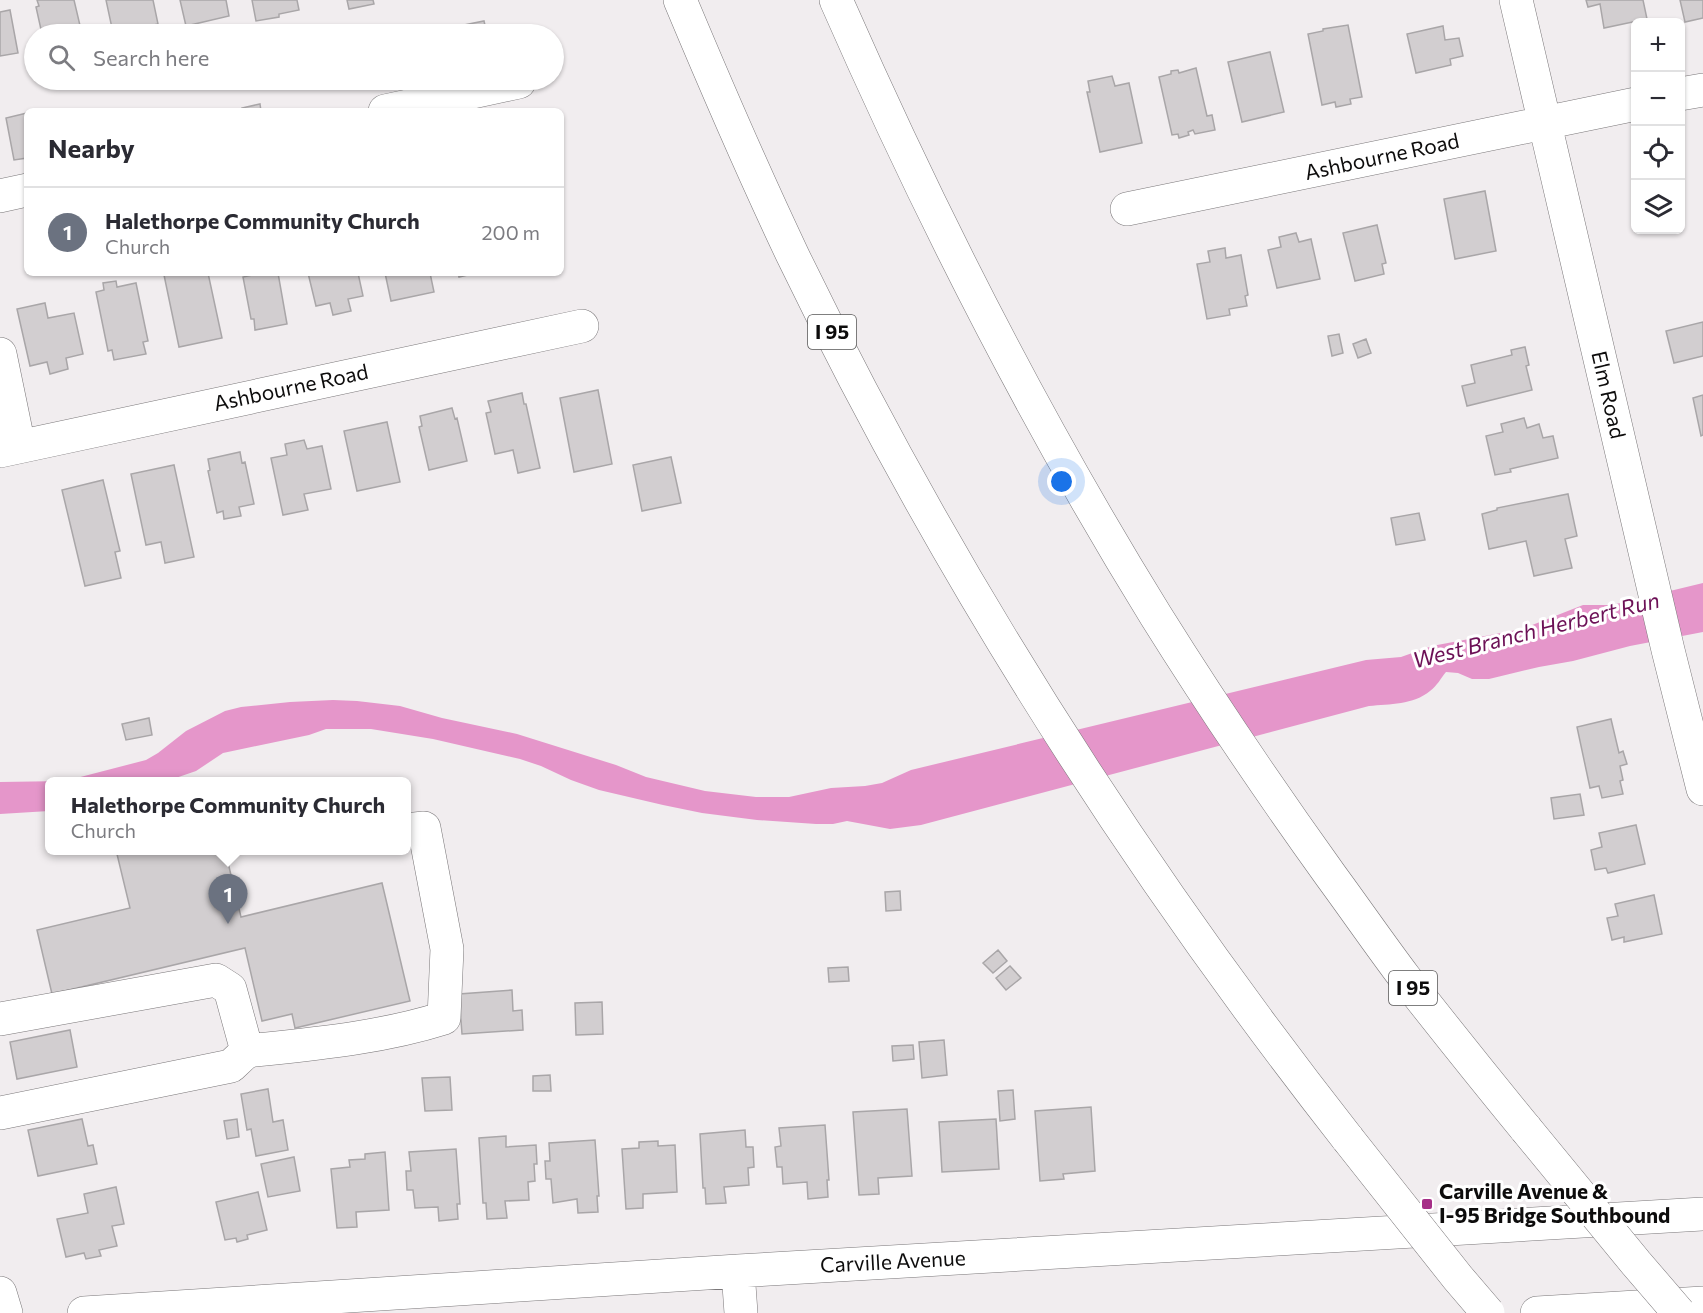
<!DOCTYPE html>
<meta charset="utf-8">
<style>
:root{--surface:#fff;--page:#f7f7f7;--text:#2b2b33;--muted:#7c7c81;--line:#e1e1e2;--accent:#a62f87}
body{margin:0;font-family:Commissioner,sans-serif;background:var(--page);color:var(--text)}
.controls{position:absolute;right:18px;top:18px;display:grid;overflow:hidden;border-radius:9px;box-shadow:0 2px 4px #0004}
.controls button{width:54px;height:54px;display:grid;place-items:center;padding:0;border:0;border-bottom:2px solid var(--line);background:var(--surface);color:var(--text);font:30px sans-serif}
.you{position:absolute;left:1062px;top:482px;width:21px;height:21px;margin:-15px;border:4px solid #fff;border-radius:50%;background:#1a73e8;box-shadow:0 0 0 9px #1a73e833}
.badge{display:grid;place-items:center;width:39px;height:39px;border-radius:50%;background:var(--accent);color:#fff;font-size:20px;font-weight:700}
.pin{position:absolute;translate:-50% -50px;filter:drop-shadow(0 2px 3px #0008)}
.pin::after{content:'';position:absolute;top:32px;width:21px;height:18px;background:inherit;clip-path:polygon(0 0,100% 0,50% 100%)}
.popup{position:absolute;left:45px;top:777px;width:366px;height:78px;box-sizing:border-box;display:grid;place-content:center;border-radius:9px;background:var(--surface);filter:drop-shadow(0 2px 4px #0005);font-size:20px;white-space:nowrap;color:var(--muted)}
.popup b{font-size:22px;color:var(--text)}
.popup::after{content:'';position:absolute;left:50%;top:100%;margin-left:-12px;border:12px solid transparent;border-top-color:var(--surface)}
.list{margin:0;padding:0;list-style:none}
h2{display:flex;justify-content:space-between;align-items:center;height:78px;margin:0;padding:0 24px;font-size:26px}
h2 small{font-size:20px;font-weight:400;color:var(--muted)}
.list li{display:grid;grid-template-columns:39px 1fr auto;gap:18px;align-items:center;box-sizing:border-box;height:90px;padding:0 24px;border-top:2px solid var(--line)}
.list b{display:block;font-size:22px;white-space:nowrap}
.list p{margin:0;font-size:20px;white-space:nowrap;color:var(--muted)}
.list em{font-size:20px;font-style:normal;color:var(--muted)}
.icon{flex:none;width:33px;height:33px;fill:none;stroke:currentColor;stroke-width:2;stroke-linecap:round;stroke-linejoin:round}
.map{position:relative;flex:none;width:1703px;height:1313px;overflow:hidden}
.search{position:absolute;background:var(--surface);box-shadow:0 2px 4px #0004;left:24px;top:24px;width:540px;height:66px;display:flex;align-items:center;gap:15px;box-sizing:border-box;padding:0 21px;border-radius:33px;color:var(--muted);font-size:22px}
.panel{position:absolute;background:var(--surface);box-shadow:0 2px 4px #0004;left:24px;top:108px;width:540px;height:168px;border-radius:9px}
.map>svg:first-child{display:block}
.water{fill:#e596ca}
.building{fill:#d2ced0;stroke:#a9a6a8;stroke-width:1.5}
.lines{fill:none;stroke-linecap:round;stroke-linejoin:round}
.minor-casing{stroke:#7a7779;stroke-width:34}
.highway-casing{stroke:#7a7779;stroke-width:34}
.minor{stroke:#fff;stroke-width:33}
.highway{stroke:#fff;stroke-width:33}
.highway-bridge-casing{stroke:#7a7779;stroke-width:34;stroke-linecap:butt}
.highway-bridge{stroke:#fff;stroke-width:33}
.poi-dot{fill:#a62f87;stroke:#fff;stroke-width:2}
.labels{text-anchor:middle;stroke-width:6;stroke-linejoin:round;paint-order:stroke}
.shield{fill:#fff;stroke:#565555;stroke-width:1.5}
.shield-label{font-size:20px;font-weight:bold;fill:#0d0c0c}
.street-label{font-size:21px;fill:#0d0c0c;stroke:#fff}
.poi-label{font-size:21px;font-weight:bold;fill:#0d0c0c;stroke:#fff;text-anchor:start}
.water-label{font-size:22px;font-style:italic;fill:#6c1056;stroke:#fff}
</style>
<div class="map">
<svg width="1703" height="1313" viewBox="0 0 1703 1313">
<rect width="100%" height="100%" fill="#f1edef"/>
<!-- water -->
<path class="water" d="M1703,583V632L1630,646L1573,661L1539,667L1489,679H1472L1458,673L1446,672C1441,678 1437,686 1430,691C1413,705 1390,704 1369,706L921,825L890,829L847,821L833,824H816L757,820L702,813L663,805L599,790L571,780L541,766L520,759L433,739L371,729H326L309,735L223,753L196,771L167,781L50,782L49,811L0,814V782L65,781L146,760L158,753L186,731L225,711L241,707L290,702L333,700L357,701L400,706L442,718L517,734L616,765L646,777L705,791L756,797H789L831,788L865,786L882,783L911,770L1366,660L1401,657L1432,646L1522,629L1583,605H1612Z"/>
<!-- building -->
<path class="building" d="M37,0H74L82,34H42L36,7L39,6Z
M106,0H153L158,24L136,29L137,34H106H107L106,30L112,28Z
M180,0H226L229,16L186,26Z
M252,0H297L299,10L279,14V17L256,21Z
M347,0H373L374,4L349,9Z
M1586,0H1643L1647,19L1604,28L1600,4L1588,7Z
M1680,0H1703V18L1685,22Z
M10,10L18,53L0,56V12Z
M484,21L487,34H445L444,29Z
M1348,25L1362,97L1350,99L1351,104L1336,107L1335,102L1322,105L1308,34L1323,31V29Z
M1443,26L1445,40L1459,38L1463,56L1450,59L1451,65L1416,73L1407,34Z
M1270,52L1284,112L1242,122L1228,62Z
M1196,68L1207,116L1212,115L1215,130L1195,134L1193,130L1188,132L1189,135L1179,138L1178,134L1172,135L1159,77L1171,74V71L1178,70L1179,73Z
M1112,76L1115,86L1129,83L1142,143L1100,152L1087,92H1090L1088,81Z
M260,104L261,111H243L242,108Z
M27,113V158L14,160L6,118Z
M1485,191L1496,251L1455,259L1444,199Z
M1377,225L1386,263L1382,264L1384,274L1355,281L1343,233Z
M1296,233L1299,242L1311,239L1320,279L1277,288L1268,250L1281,247L1279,237Z
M1225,248L1226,258L1241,255L1248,295L1245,296L1247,306L1229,309L1230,315L1207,319L1197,264L1210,262L1208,251Z
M175,273H208L222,338L179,347L164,275Z
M262,273H278L287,324L255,330L254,319H251L243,277Z
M308,273H358L363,296L348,299L351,311L333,315L330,303L316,306Z
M385,273H430L434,292L391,301Z
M458,273H476L459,277Z
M116,281L117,287L136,283L148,341L143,342L146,354L114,360L112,350L108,351L96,292L104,290L103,283Z
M45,303L48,318L74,313L83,354L66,358L68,369L50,374L47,362L30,366L17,309Z
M1703,322V356L1674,363L1666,331Z
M1339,334L1343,353L1332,356L1328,336Z
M1366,339L1371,353L1358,358L1353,344Z
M1525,347L1529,365L1526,366L1532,390L1467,406L1462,386L1475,383L1471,365L1512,355L1511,350Z
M598,390L612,464L574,472L560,398Z
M522,393L524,404H526L540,468L518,473L513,450L495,454L486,413L491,412L488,401Z
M1703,395V435L1701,436L1693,398Z
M452,408L455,419L457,418L467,461L429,470L419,427L422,426L420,416Z
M1524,418L1527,428L1539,424L1543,438L1553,436L1558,458L1510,469L1511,472L1495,475L1486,436L1503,432L1501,424Z
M387,422L400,482L357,491L344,431Z
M304,440L307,449L322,446L331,489L304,494L308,510L283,515L271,458L287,455L285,444Z
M240,452L242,463L245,462L254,504L239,507L241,516L224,519L223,511L217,513L208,471L210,470L208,459Z
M671,457L681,503L642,511L633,465Z
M174,465L194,557L165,563L161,542L146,545L131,474Z
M103,480L120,551L115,552L121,578L85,586L62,490Z
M1568,494L1577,536L1565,539L1572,568L1534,576L1526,541L1489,549L1482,514L1497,510V508Z
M1419,513L1425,540L1396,545L1391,518Z
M149,718L152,735L126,740L122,724Z
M1611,719L1619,753L1623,751L1627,764L1620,766L1623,780L1620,781L1623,794L1602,798L1599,786L1590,788L1577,727Z
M1580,794L1584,815L1554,819L1551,798Z
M1636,825L1645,864L1608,873L1606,868L1595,870L1591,850L1602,847L1599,833Z
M116,850H225L241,917L382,883L410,1001L295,1028L292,1014L262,1021L245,948L52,994L37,930L130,908Z
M900,891L901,910L886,911L885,892Z
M1654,895L1662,934L1624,942V937L1612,940L1607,918L1618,916L1615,904Z
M998,950L1007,961L993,973L983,963Z
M1010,966L1021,978L1006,990L996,978Z
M848,967L849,981L829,982L828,968Z
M512,990L513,1011L522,1010L523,1030L462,1034L459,994Z
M602,1002L603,1034L576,1035L575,1003Z
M70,1030L77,1067L17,1079L10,1042Z
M944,1040L947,1075L922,1078L919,1042Z
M913,1045L914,1059L893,1061L892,1046Z
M550,1075L551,1091H533V1076Z
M450,1077L452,1110L425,1111L422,1078Z
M268,1089L273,1122L283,1120L288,1150L256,1156L251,1129L247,1130L241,1094Z
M1013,1090L1015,1119L1000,1121L998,1091Z
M1091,1107L1095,1171L1063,1174L1064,1179L1040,1181L1035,1111Z
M907,1109L912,1176L878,1178L879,1194L859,1195L853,1112Z
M82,1119L88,1146L93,1145L97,1164L38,1176L28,1130Z
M237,1119L239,1137L227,1139L224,1121Z
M996,1119L999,1169L942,1172L939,1122Z
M825,1125L829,1180H827L828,1197L808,1199L807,1182L783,1184L782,1167H777L775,1147L781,1146L779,1128Z
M745,1130L746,1147H753L754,1167L748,1168L749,1185L724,1187L726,1203L706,1204L705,1188H703L700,1134Z
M506,1136V1147L536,1145L537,1164H534L535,1181L528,1182L529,1200L505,1201L507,1218L487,1219L486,1203H483L479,1138Z
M595,1140L599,1196H597L598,1212L578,1213L577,1199L553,1203L551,1179H546L545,1161H550L549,1143Z
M658,1141V1146L675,1145L677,1192L643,1194V1208L626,1209L622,1149L639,1148V1142Z
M456,1149L460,1204H457L458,1219L439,1221L438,1207L415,1208L413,1190H407L406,1171H411L409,1152Z
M385,1152L389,1210L356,1212L357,1227L337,1228L331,1169L350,1167L349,1160L365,1159V1154Z
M294,1157L300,1191L268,1197L261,1164Z
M116,1187L124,1224L112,1226L117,1246L99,1250L101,1256L86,1259L84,1253L66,1257L57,1219L88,1213L84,1194Z
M258,1192L267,1230L247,1235L248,1239L237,1242L236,1238L225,1240L216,1202Z"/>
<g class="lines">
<defs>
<path id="minor" d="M1516,0L1668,650L1703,789
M1680,94L1703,90
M385,111L519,82
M0,196L27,190
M1127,209L1636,104
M0,354L19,446
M0,451L582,326
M0,1019L216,980L230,989L247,1051L231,1066L0,1113
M247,1051C313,1044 381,1038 444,1018L447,949L424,828L406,830
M738,1271L741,1313
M0,1293L6,1313
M84,1313L738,1271L1703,1214
M1537,1313L1703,1303"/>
<path id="highway" d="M680,0C716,86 753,172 793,256C945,570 1133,865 1348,1139
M836,0C929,212 1034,419 1156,616C1211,704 1270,791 1331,876C1356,910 1380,945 1405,978C1445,1029 1485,1079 1526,1129"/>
</defs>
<!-- minor casing -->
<use href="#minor" class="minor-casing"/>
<!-- highway casing -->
<use href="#highway" class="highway-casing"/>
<!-- minor -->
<use href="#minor" class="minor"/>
<!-- highway -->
<use href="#highway" class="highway"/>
<defs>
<path id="highway-bridge" d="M1526,1129L1636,1263L1679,1313
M1348,1139L1458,1278L1488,1313"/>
</defs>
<!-- highway-bridge casing -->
<use href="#highway-bridge" class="highway-bridge-casing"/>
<!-- highway-bridge -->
<use href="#highway-bridge" class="highway-bridge"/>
</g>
<!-- markers -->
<rect class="poi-dot" x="1421" y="1198" width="12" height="12" rx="3"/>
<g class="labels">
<!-- shield labels -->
<g class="shield">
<rect x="808" y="315" width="48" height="34" rx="4.5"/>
<rect x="1389" y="971" width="48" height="34" rx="4.5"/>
</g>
<g class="shield-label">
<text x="832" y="339">I 95</text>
<text x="1413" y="995">I 95</text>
</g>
<!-- street labels -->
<g class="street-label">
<text transform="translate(1382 157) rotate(-12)" y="7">Ashbourne Road</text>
<text transform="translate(291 388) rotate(-12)" y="7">Ashbourne Road</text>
<text transform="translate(1608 395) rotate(77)" y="7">Elm Road</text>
<text transform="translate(893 1262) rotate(-3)" y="7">Carville Avenue</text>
</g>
<!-- poi labels -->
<g class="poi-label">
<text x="1439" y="1199">Carville Avenue &amp;<tspan x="1439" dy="24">I-95 Bridge Southbound</tspan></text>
</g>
<!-- water labels -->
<g class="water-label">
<text transform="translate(1536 630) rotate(-14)" y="8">West Branch Herbert Run</text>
</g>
</g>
</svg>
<div class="controls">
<button>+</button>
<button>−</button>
<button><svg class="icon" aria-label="locate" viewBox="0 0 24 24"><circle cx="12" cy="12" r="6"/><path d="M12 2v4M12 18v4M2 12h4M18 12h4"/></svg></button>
<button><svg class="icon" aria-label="layers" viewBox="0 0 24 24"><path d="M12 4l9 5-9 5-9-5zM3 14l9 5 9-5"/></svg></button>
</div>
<div class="you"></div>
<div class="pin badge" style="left:228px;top:924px;background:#6b7280">1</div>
<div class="popup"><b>Halethorpe Community Church</b>Church</div>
<div class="search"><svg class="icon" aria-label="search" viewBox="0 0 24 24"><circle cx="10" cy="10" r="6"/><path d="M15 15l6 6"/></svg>Search here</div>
<section class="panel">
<h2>Nearby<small></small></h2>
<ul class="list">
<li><span class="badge" style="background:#6b7280">1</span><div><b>Halethorpe Community Church</b><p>Church</p></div><em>200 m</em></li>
</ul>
</section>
</div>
